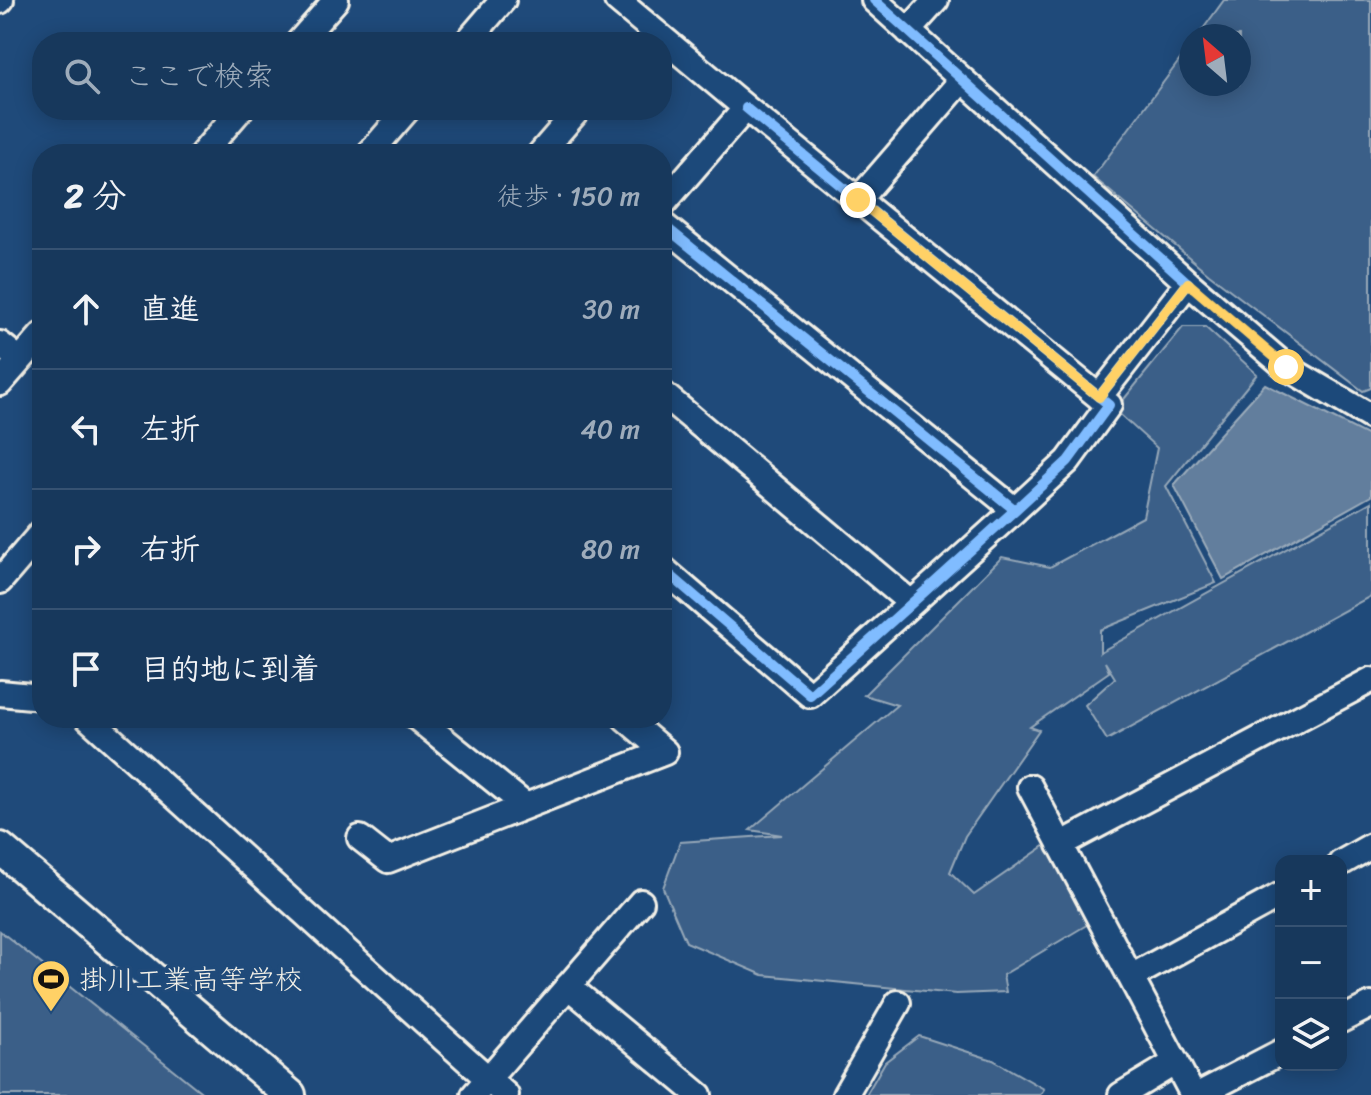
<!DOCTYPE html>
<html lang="ja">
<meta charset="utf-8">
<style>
:root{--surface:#17385c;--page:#244365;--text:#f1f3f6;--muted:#9eacbb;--line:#365272}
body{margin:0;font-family:Sriracha,"Klee One",sans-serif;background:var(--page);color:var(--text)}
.controls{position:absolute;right:24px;bottom:24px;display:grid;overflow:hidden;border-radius:16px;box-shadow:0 4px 20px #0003}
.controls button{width:72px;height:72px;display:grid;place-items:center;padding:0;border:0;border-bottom:2px solid var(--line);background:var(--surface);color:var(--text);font:40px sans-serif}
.compass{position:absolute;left:1179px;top:24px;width:72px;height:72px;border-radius:50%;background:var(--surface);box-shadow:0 4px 20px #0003;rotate:332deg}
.stop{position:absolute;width:24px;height:24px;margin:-18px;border:6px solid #ffd166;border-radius:50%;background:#fff}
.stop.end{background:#ffd166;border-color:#fff;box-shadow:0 2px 8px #0008}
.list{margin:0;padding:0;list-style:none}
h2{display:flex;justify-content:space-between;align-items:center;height:104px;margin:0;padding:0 32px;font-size:34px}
h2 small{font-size:26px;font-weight:400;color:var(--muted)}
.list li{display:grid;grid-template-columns:52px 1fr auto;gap:24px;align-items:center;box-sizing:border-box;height:120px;padding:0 32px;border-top:2px solid var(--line)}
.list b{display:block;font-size:30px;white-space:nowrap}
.list em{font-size:26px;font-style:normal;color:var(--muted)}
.icon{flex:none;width:44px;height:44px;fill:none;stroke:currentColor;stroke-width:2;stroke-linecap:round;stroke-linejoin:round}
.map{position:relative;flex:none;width:1371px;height:1095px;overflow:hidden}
.search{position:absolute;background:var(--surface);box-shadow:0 4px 20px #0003;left:32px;top:32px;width:640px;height:88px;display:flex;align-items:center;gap:20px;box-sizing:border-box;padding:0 28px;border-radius:32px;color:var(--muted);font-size:30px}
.panel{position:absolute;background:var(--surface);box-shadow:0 4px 20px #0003;left:32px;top:144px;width:640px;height:584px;border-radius:32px}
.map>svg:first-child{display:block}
.green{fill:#3a5f88;stroke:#97a8b8;stroke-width:2}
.water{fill:#627e9d;stroke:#9cacbb;stroke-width:2}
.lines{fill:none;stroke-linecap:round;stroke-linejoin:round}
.minor-casing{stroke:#f4f1e8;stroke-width:30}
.tertiary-casing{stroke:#f4f1e8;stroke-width:36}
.minor{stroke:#1f4a7a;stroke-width:24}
.tertiary{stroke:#1f4a7a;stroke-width:30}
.cycleway-casing{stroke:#1f4a7a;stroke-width:15}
.cycleway{stroke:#80bcff;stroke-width:10}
.route{stroke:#ffd166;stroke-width:10}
.labels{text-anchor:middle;stroke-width:7;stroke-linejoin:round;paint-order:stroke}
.poi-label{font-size:28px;fill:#f4f1e8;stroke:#1f4a7a;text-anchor:start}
</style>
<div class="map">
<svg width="1371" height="1095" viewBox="0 0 1371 1095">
<rect width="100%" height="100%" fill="#1f4a7a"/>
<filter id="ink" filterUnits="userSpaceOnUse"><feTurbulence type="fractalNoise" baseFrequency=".0125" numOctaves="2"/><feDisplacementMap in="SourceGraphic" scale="16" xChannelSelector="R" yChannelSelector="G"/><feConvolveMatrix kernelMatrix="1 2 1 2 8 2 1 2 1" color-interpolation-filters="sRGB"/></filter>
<g filter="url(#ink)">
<!-- green -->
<path class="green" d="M1224,0H1371V388L1363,391L1209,274L1093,177L1191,45V84H1239V36H1198Z
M1183,327H1205L1257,374L1166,486L1216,583L1100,630V652L1371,502V596L1107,740L1085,705L1115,678L1105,662L1109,672L1030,727L1039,730L965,836L950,872L974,895L1046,845L1090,923L1003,975L1006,992L956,994L763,975L686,942L663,888L680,842L782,835L750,830L897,705L864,695L1002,557L1050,567L1143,517L1157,448L1115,410Z
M0,931L205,1095H0Z
M919,1036L993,1060L1044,1089L1040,1095H866L885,1062Z"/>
<!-- water -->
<path class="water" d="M1265,384L1371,437V496L1223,579L1174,485Z"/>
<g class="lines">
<defs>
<path id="minor" d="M617,0L746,108L662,205
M874,0L1188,283L1099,397
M0,1L1,0
M908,31L936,0
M299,42L336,0
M467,42L503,0
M746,108L1109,405L1068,461L1015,510
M202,154L240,110
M369,154L407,110
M540,154L578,110
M858,200L962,80
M662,224L1015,510L810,695L662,568
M1188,283L1286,367L1371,417
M0,344L20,360
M0,383L42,335
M662,393L910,602
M0,581L42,532
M0,693L42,697
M88,718L506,1095
M1030,787L1193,1095
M526,806L665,752L625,718
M360,838L388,860L526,806L417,718
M1060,845L1371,680
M1341,863L1371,846
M1131,977L1281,895
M568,986L699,1095
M1341,1020L1371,1005
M474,1095L641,902
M845,1095L898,1003
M1121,1095L1176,1062
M1198,1095L1281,1052"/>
<path id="tertiary" d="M0,848L290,1095"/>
</defs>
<!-- minor casing -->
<use href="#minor" class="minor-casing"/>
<!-- tertiary casing -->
<use href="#tertiary" class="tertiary-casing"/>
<!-- minor -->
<use href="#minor" class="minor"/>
<!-- tertiary -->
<use href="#tertiary" class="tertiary"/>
<defs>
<path id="cycleway" d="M874,0L1188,283L1099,397
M746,108L1109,405L1068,461L1015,510
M662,224L1015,510L810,695L662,568"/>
</defs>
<!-- cycleway casing -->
<use href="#cycleway" class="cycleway-casing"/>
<!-- cycleway -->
<use href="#cycleway" class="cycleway"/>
</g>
</g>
<g class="lines" filter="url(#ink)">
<!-- route -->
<path class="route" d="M858,200L1099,397L1188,283L1286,367"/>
</g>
<!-- icons -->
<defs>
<symbol id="stadium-pin" viewBox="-11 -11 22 30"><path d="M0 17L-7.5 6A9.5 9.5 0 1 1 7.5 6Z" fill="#ffd166" stroke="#1f4a7a"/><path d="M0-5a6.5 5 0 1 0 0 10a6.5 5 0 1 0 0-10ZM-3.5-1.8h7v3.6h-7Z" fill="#111"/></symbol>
</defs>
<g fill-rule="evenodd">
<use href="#stadium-pin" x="29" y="957" width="44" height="60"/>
</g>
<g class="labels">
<!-- poi labels -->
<g class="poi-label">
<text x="79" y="989">掛川工業高等学校</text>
</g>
</g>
</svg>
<div class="controls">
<button>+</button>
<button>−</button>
<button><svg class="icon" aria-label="layers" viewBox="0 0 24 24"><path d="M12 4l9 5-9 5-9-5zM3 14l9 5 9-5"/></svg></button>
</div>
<svg class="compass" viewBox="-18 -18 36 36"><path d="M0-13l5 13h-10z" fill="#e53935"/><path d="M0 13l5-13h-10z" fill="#9eacbb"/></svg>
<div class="stop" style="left:1286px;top:367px"></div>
<div class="stop end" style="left:858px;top:200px"></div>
<div class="search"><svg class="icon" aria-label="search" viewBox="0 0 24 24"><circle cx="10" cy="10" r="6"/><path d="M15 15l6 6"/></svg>ここで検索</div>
<section class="panel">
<h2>2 分<small>徒歩 · 150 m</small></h2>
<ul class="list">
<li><svg class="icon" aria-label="ahead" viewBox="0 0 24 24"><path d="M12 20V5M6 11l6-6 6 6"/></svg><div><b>直進</b></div><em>30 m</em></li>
<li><svg class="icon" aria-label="left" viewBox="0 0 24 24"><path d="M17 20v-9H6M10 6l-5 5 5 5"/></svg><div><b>左折</b></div><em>40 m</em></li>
<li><svg class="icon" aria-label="right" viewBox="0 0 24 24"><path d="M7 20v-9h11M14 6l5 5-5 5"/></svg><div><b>右折</b></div><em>80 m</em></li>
<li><svg class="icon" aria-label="arrive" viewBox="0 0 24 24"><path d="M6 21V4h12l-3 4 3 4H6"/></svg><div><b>目的地に到着</b></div></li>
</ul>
</section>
</div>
